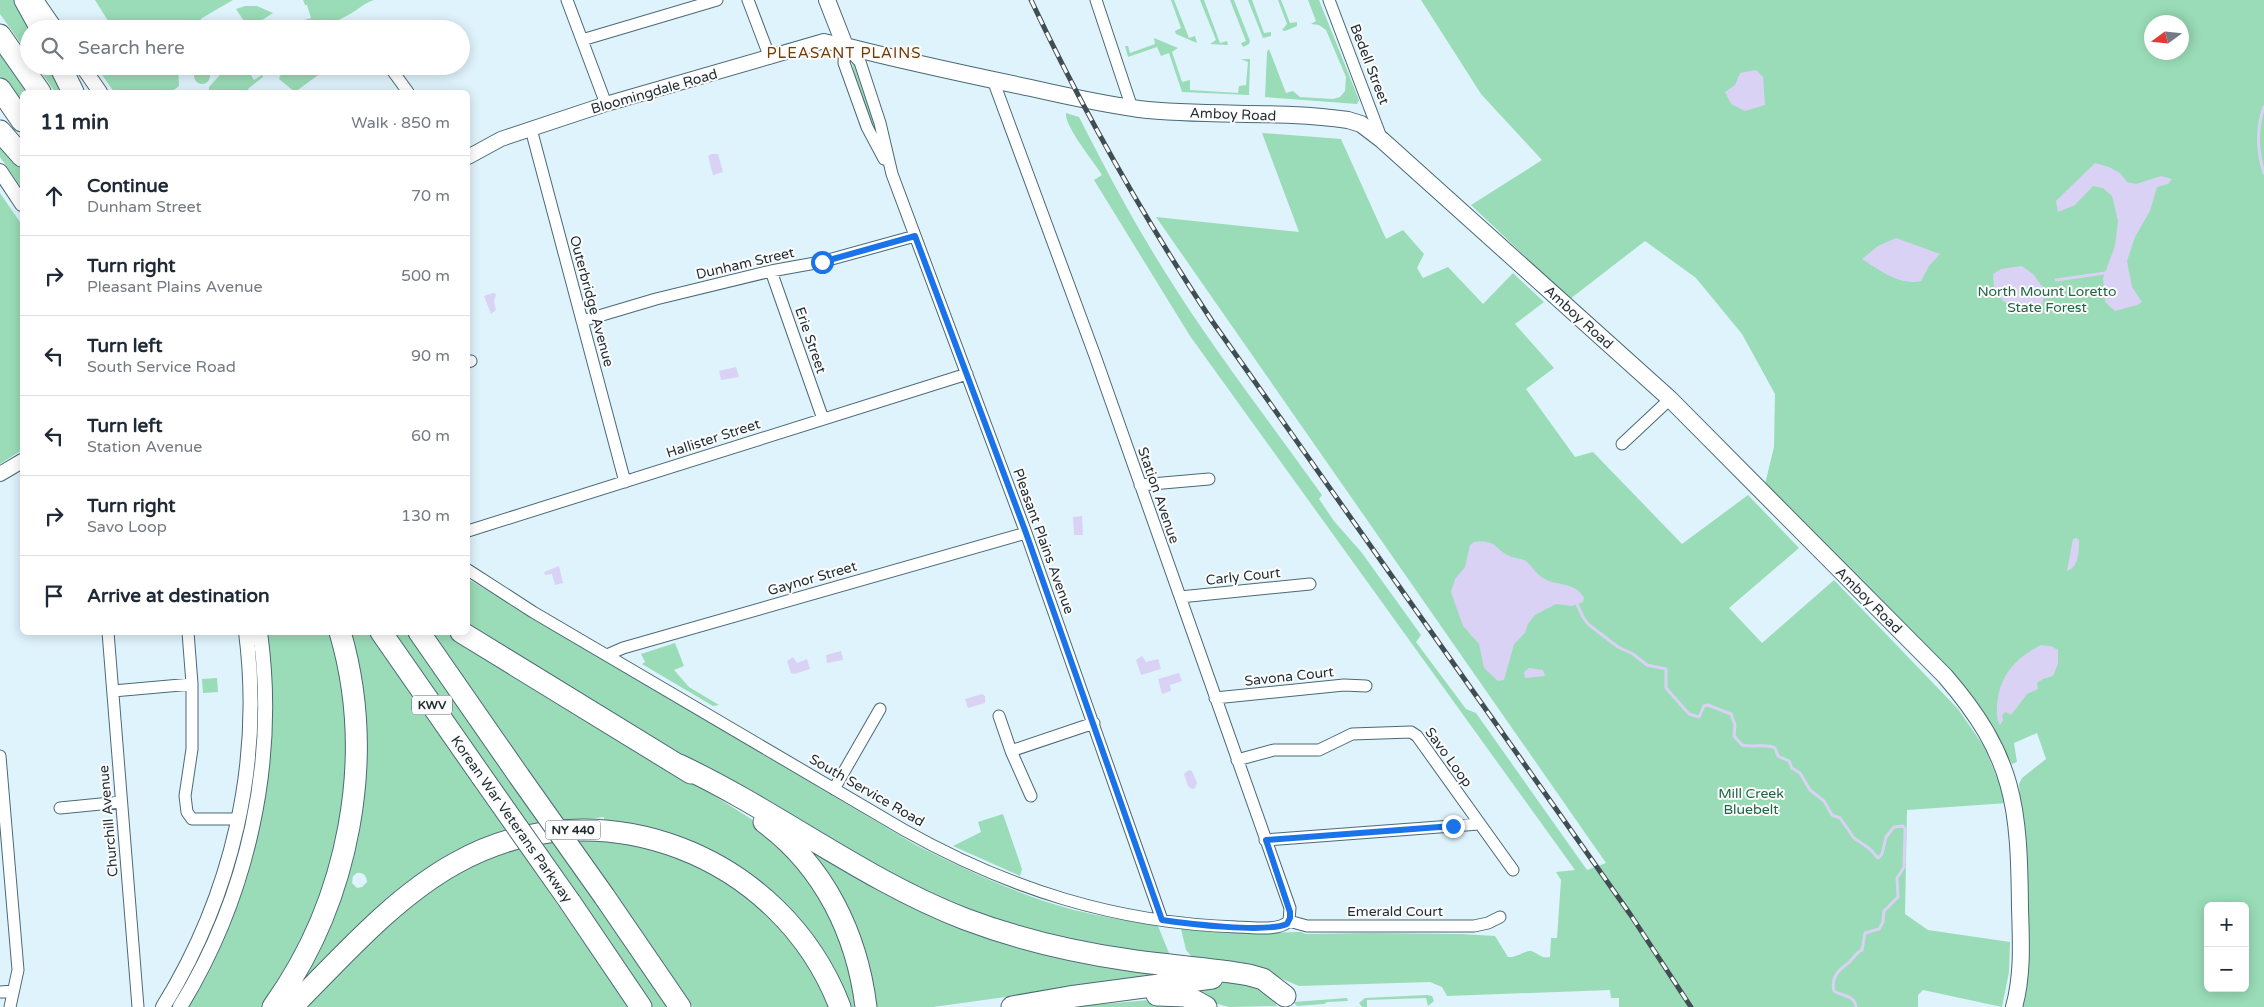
<!DOCTYPE html>
<meta charset="utf-8">
<style>
:root{--surface:#fff;--page:#f2f2f3;--text:#1f2937;--muted:#747a83;--line:#e0e1e3}
body{margin:0;font-family:"Varela Round",sans-serif;background:var(--page);color:var(--text)}
.controls{position:absolute;right:15px;bottom:15px;display:grid;overflow:hidden;border-radius:8px;box-shadow:0 2px 12px #0003}
.controls button{width:45px;height:45px;display:grid;place-items:center;padding:0;border:0;border-bottom:1px solid var(--line);background:var(--surface);color:var(--text);font:25px sans-serif}
.compass{position:absolute;left:2144px;top:15px;width:45px;height:45px;border-radius:50%;background:var(--surface);box-shadow:0 2px 12px #0003;rotate:255deg}
.stop{position:absolute;width:15px;height:15px;margin:-11px;border:4px solid #1a73e8;border-radius:50%;background:#fff}
.stop.end{background:#1a73e8;border-color:#fff;box-shadow:0 1px 5px #0008}
.list{margin:0;padding:0;list-style:none}
h2{display:flex;justify-content:space-between;align-items:center;height:65px;margin:0;padding:0 20px;font-size:21px}
h2 small{font-size:16px;font-weight:400;color:var(--muted)}
.list li{display:grid;grid-template-columns:32px 1fr auto;gap:15px;align-items:center;box-sizing:border-box;height:80px;padding:0 20px;border-top:1px solid var(--line)}
.list b{display:block;font-size:19px;white-space:nowrap}
.list p{margin:0;font-size:16px;white-space:nowrap;color:var(--muted)}
.list em{font-size:16px;font-style:normal;color:var(--muted)}
.icon{flex:none;width:28px;height:28px;fill:none;stroke:currentColor;stroke-width:2;stroke-linecap:round;stroke-linejoin:round}
.map{position:relative;flex:none;width:2264px;height:1007px;overflow:hidden}
.search{position:absolute;background:var(--surface);box-shadow:0 2px 12px #0003;left:20px;top:20px;width:450px;height:55px;display:flex;align-items:center;gap:12px;box-sizing:border-box;padding:0 18px;border-radius:28px;color:var(--muted);font-size:19px}
.panel{position:absolute;background:var(--surface);box-shadow:0 2px 12px #0003;left:20px;top:90px;width:450px;height:545px;border-radius:8px}
.map>svg:first-child{display:block}
.green{fill:#9adcb7;fill-rule:evenodd}
.water{fill:#d9d2f4}
.lines{fill:none;stroke-linecap:round;stroke-linejoin:round}
.stream{stroke:#d9d2f4;stroke-width:3}
.minor-casing{stroke:#4b6976;stroke-width:13}
.tertiary-casing{stroke:#4b6976;stroke-width:16}
.secondary-casing{stroke:#4b6976;stroke-width:18}
.motorway-casing{stroke:#4b6976;stroke-width:23}
.minor{stroke:#fff;stroke-width:11}
.tertiary{stroke:#fff;stroke-width:14}
.secondary{stroke:#fff;stroke-width:16}
.motorway{stroke:#fff;stroke-width:21}
.rail-casing{stroke:#404e54;stroke-width:5}
.rail{stroke:#fcfcfc;stroke-width:3;stroke-dasharray:9;stroke-linecap:butt}
.motorway-bridge-casing{stroke:#4b6976;stroke-width:23;stroke-linecap:butt}
.motorway-bridge{stroke:#fff;stroke-width:21}
.route{stroke:#1a73e8;stroke-width:6}
.labels{text-anchor:middle;stroke-width:4;stroke-linejoin:round;paint-order:stroke}
.shield{fill:#fcfcfc;stroke:#616a6f;stroke-width:1}
.shield-label{font-size:12px;font-weight:bold;fill:#1f2c32}
.street-label{font-size:14px;fill:#1f2c32;stroke:#fcfcfc}
.park-label{font-size:14px;fill:#1e6544;stroke:#fcfcfc}
.neighbourhood-label{font-size:15px;letter-spacing:1px;fill:#743b01;stroke:#fcfcfc}
</style>
<div class="map">
<svg width="2264" height="1007" viewBox="0 0 2264 1007">
<rect width="100%" height="100%" fill="#dff3fc"/>
<!-- green -->
<path class="green" d="M0,0H23L29,29V55L0,14Z
M95,0H233L202,18L192,29H103L110,24Z
M303,0H374C364,3 359,9 350,14C330,26 312,29 289,29V25L311,18L307,5H305Z
M1171,0H1174L1189,38L1195,36L1197,43L1176,34L1175,31L1181,28Z
M1200,0H1204L1220,43L1227,41L1228,45L1210,44L1216,40Z
M1230,0H1234L1250,41L1249,44L1243,47L1241,43L1246,41Z
M1248,0H1252L1264,33L1271,32V36L1263,38Z
M1278,0H1281L1290,23L1297,22V26L1285,31L1282,30L1287,24Z
M1308,0H1319L1359,100L1357,104L1265,97L1267,52L1269,49L1286,93L1293,91L1300,97L1333,99L1340,97L1345,91L1346,77L1326,30L1319,25L1311,24L1316,21Z
M1421,0H2264V1007H2021L2026,889L2019,784L2022,778L2046,759L2037,733L2014,743L2017,762L2012,764L1985,714L1932,651L1872,594L1765,484L1774,447L1775,394L1742,334L1696,278L1645,241L1570,299L1471,205L1542,160L1481,94ZM2152,22H2182V52H2152ZM2208,906H2245V988H2208Z
M245,6H257L273,13L253,26L246,24L236,9Z
M1154,38L1178,48L1172,52L1182,82L1190,80V90L1238,93L1239,86L1246,85L1248,62L1241,59H1250L1249,95L1182,92L1169,53L1161,56L1157,47L1128,57L1125,46H1128L1130,53L1155,44Z
M0,44L34,92H22V109L0,77Z
M852,62H855L876,126L872,125L857,87Z
M37,66H56L69,92H55Z
M96,66H178L179,86L171,92H114Z
M228,66H245L254,80L262,75L263,77L249,88L247,92H209V87Z
M284,66H322L325,70L295,92L279,79Z
M194 76a8 8 0 1 1 16 0a8 8 0 1 1-16 0Z
M1066,113L1079,117C1106,170 1133,221 1165,272C1213,349 1269,421 1322,495L1319,499L1334,521L1362,553L1421,635L1416,642L1466,709L1476,713L1587,870L1606,863L1156,217L1299,232L1262,133L1341,139L1386,239L1403,230L1424,254L1417,268L1423,278L1448,267L1483,304L1513,273L1544,302L1515,324L1554,368L1526,389L1575,457L1593,452L1682,544L1748,495L1799,548L1729,608L1762,643L1834,580L1958,709L1985,748L2007,803L1907,810L1905,914L1928,930L2010,942L2009,972L2002,1007L1923,990L1918,995V1007H1619V998H1611L1610,990L1447,996L1442,987L1430,982L1299,986L1268,973L1192,957L1186,950L1181,929L1257,933L1301,932L1306,934L1369,933L1462,934L1495,936L1508,957C1517,958 1525,950 1531,951C1538,953 1541,959 1550,957L1551,938H1557L1561,880L1556,872L1575,870L1190,336L1094,180L1102,175C1094,162 1064,126 1066,113Z
M0,135L22,160V189L0,157Z
M0,193L22,225V450L0,464Z
M468,579L914,844C966,870 1018,895 1074,910C1102,917 1130,921 1158,926L1171,958L1101,949L956,908L830,843L468,629Z
M266,633H334L341,654L351,773L318,917L267,1007H186L256,837Z
M345,633H369L509,834L282,1001L345,862ZM357,873C363,872 367,876 367,882L362,887L357,888L352,883L353,876Z
M391,633H411L545,826L529,830Z
M432,633H455L756,822L786,847L840,925L857,1007H850L774,897L604,824V817L565,822Z
M675,643L684,666L674,670L689,687L719,705L713,706L642,664L645,662L641,654Z
M217,678L218,692L203,693L202,679Z
M1003,814L1022,869L1020,876L953,846L981,832L978,822Z
M777,825L894,892L1172,974L933,1007H871L866,975Z
M583,835L694,858L784,925L834,1007H693L575,836Z
M553,837L673,1007H650L537,840Z
M516,844L628,1007H300L430,885Z
M1225,982C1243,983 1271,986 1277,1006L1229,1007L1214,1003L1182,986Z
M1427,995L1432,996L1434,1001L1428,1006L1426,998L1367,1000V1007H1362L1359,1003L1365,998Z
M1172,998L1196,1007H1070Z
M1347,998L1348,1001L1327,1002L1324,1004L1297,1006L1293,1002Z"/>
<!-- water -->
<path class="water" d="M1756,70L1763,77L1765,105L1745,111L1731,104L1725,92L1735,85L1740,73Z
M711,154H718L723,172L713,175L708,156Z
M2095,163L2109,167L2120,173L2127,182L2136,184L2161,176L2172,179L2168,184L2157,187L2150,211L2135,237L2127,261L2132,287L2142,302L2137,305L2115,311L2105,302L2103,278L2115,246L2118,221L2112,196L2103,188L2093,186L2075,205L2058,212L2056,201Z
M1896,238L1940,254L1929,266L1921,281C1900,286 1879,270 1862,259L1878,246Z
M2022,266L2033,274L2045,290L2042,306L2030,312L2017,309L2003,301L1994,287L1993,274L2001,269Z
M493,293L496,294L494,301L496,310L491,314L484,296Z
M736,367L739,377L721,380L719,371Z
M1082,516L1083,535H1074L1073,517Z
M2076,538L2079,540C2079,552 2079,567 2067,571L2073,539Z
M1474,542C1498,539 1494,550 1512,557C1517,559 1523,558 1527,562C1533,567 1536,574 1543,578C1558,587 1575,581 1584,598L1583,602L1572,606L1556,604L1535,615L1528,624L1525,633L1514,644L1504,680L1498,681L1484,668L1479,644L1463,626L1451,592L1455,579L1465,567L1470,545Z
M559,566L563,583L555,585L552,574L545,575L544,572Z
M2041,645L2051,646L2058,650V664L2053,676L2043,679L2037,683L2038,689L2027,694L2011,715L2006,712L2002,715L2003,720L2000,725C1996,719 1997,713 1997,706C1999,676 2015,658 2041,645Z
M841,651L843,660L827,663L826,655Z
M1142,656L1146,662L1158,659L1161,669L1141,675L1136,660Z
M793,657L797,663L807,659L810,669L794,674L791,673L787,661Z
M1529,668L1543,670L1545,676L1525,678L1524,672Z
M1179,673L1182,681L1170,685L1171,691L1162,694L1158,679Z
M982,694L985,696V703L968,708L965,699Z
M1189,770L1192,771L1197,783L1195,788L1192,789L1188,786L1184,774Z"/>
<g class="lines">
<!-- stream -->
<path class="stream" d="M2264,107C2256,129 2257,150 2264,173
M2056,280L2105,273
M1577,604L1583,617L1588,624L1618,647L1633,654L1647,665L1666,669V688L1689,714L1699,717L1704,706L1708,705L1731,714L1735,725L1734,736L1742,745C1753,748 1766,743 1775,748L1778,756L1789,761L1792,768L1800,773L1810,790L1824,801L1832,815L1840,818L1854,838L1870,849L1878,858L1882,854L1886,837L1894,827L1903,826L1905,829L1904,867L1897,878L1898,897L1884,911L1883,922L1879,929L1865,933L1862,950C1855,953 1853,960 1847,964C1838,970 1831,979 1834,991C1843,997 1854,994 1856,1007"/>
<defs>
<path id="minor" d="M567,0L606,104
M748,0L770,58
M1096,0L1132,108
M1329,0L1382,140
M582,40L717,0
M845,46L844,63L867,127L884,159
M846,47L860,62L880,123L892,174L1026,533L1162,920
M389,66L408,92
M993,80L1095,356L1290,908L1289,921
M531,129L625,482
M771,271L823,419
M582,321L656,299L771,271L821,262L915,236
M468,362L471,361
M1622,444L1670,399
M1140,485L1209,479
M468,531L967,374
M468,570L533,612L904,830C1009,889 1116,923 1237,927C1252,927 1278,932 1289,921
M1180,597L1310,584
M108,632L138,1007
M188,632L192,684V749L185,796L187,812L192,819H239
M607,655L623,648L1026,533
M113,691L192,684
M1215,698L1344,685L1366,686
M999,716L1011,751L1094,723
M1011,751L1031,796
M0,756L18,970L10,1007
M1237,760L1274,750H1319L1352,734L1411,732L1417,736L1513,870
M834,789L880,709
M60,808L121,802
M1265,840L1479,824
M1289,921L1307,926H1474L1488,923L1500,917
M0,992L13,991"/>
<path id="tertiary" d="M36,0L56,29
M82,66L100,92
M468,157L501,139L606,104L824,41L845,46
M0,171L22,204
M0,474L22,461
M163,1007C232,895 263,764 246,632
M180,1007C248,896 278,762 260,632"/>
<path id="secondary" d="M827,0L845,46C907,62 969,75 1031,88C1066,96 1103,104 1139,109C1208,117 1278,110 1348,120L1361,124L1382,140L1670,399L1945,676C2015,757 2019,806 2020,908C2021,941 2023,975 2014,1007"/>
<path id="motorway" d="M25,0L41,29
M0,35L40,92
M60,66L73,92
M0,89L22,121
M0,131L22,156
M381,632L482,777
M419,632L519,776
M461,632L691,773
M679,765C777,811 864,880 965,919C1018,939 1073,952 1129,960C1169,966 1209,968 1249,975L1263,979L1285,996
M764,822C824,866 857,934 866,1007
M604,896L680,1007
M570,902L641,1007
M1157,995L1186,996L1206,1007
M273,1007C349,901 377,758 340,632
M292,1007C342,957 394,897 456,863C599,783 782,855 840,1007
M1012,1007L1069,997L1212,978"/>
</defs>
<!-- minor casing -->
<use href="#minor" class="minor-casing"/>
<!-- tertiary casing -->
<use href="#tertiary" class="tertiary-casing"/>
<!-- secondary casing -->
<use href="#secondary" class="secondary-casing"/>
<!-- motorway casing -->
<use href="#motorway" class="motorway-casing"/>
<!-- minor -->
<use href="#minor" class="minor"/>
<!-- tertiary -->
<use href="#tertiary" class="tertiary"/>
<!-- secondary -->
<use href="#secondary" class="secondary"/>
<!-- motorway -->
<use href="#motorway" class="motorway"/>
<defs>
<path id="rail" d="M1031,0C1083,111 1144,218 1212,321L1630,914L1691,1007"/>
</defs>
<!-- rail casing -->
<use href="#rail" class="rail-casing"/>
<!-- rail -->
<use href="#rail" class="rail"/>
<defs>
<path id="motorway-bridge" d="M519,776L604,896
M482,777L570,902"/>
</defs>
<!-- motorway-bridge casing -->
<use href="#motorway-bridge" class="motorway-bridge-casing"/>
<!-- motorway-bridge -->
<use href="#motorway-bridge" class="motorway-bridge"/>
</g>
<g class="lines">
<!-- route -->
<path class="route" d="M822,262L915,236L1026,533L1162,920C1188,924 1265,933 1287,924L1290,918V912L1266,840L1453,826"/>
</g>
<g class="labels">
<!-- shield labels -->
<g class="shield">
<rect x="412" y="695.5" width="40" height="19" rx="4"/>
<rect x="545.5" y="820.5" width="55" height="19" rx="4"/>
</g>
<g class="shield-label">
<text x="432" y="709">KWV</text>
<text x="573" y="834">NY 440</text>
</g>
<!-- street labels -->
<g class="street-label">
<text transform="translate(1370 64) rotate(69)" y="5">Bedell Street</text>
<text transform="translate(654 91) rotate(-16)" y="5">Bloomingdale Road</text>
<text transform="translate(1233 114) rotate(2)" y="5">Amboy Road</text>
<text transform="translate(745 263) rotate(-13)" y="5">Dunham Street</text>
<text transform="translate(592 301) rotate(75)" y="5">Outerbridge Avenue</text>
<text transform="translate(1579 317) rotate(42)" y="5">Amboy Road</text>
<text transform="translate(811 340) rotate(71)" y="5">Erie Street</text>
<text transform="translate(713 438) rotate(-18)" y="5">Hallister Street</text>
<text transform="translate(1159 495) rotate(71)" y="5">Station Avenue</text>
<text transform="translate(1044 541) rotate(70)" y="5">Pleasant Plains Avenue</text>
<text transform="translate(1243 576) rotate(-6)" y="5">Carly Court</text>
<text transform="translate(812 578) rotate(-16)" y="5">Gaynor Street</text>
<text transform="translate(1869 600) rotate(45)" y="5">Amboy Road</text>
<text transform="translate(1289 676) rotate(-6)" y="5">Savona Court</text>
<text transform="translate(1449 757) rotate(54)" y="5">Savo Loop</text>
<text transform="translate(867 790) rotate(30)" y="5">South Service Road</text>
<text transform="translate(512 819) rotate(55)" y="5">Korean War Veterans Parkway</text>
<text transform="translate(108 821) rotate(-95)" y="5">Churchill Avenue</text>
<text x="1395" y="916">Emerald Court</text>
</g>
<!-- park labels -->
<g class="park-label">
<text x="2047" y="296">North Mount Loretto<tspan x="2047" dy="16">State Forest</tspan></text>
<text x="1751" y="798">Mill Creek<tspan x="1751" dy="16">Bluebelt</tspan></text>
</g>
<!-- neighbourhood labels -->
<g class="neighbourhood-label">
<text x="844" y="58">PLEASANT PLAINS</text>
</g>
</g>
</svg>
<div class="controls">
<button>+</button>
<button>−</button>
</div>
<svg class="compass" viewBox="-18 -18 36 36"><path d="M0-13l5 13h-10z" fill="#e53935"/><path d="M0 13l5-13h-10z" fill="#747a83"/></svg>
<div class="stop" style="left:822px;top:262px"></div>
<div class="stop end" style="left:1453px;top:826px"></div>
<div class="search"><svg class="icon" aria-label="search" viewBox="0 0 24 24"><circle cx="10" cy="10" r="6"/><path d="M15 15l6 6"/></svg>Search here</div>
<section class="panel">
<h2>11 min<small>Walk · 850 m</small></h2>
<ul class="list">
<li><svg class="icon" aria-label="ahead" viewBox="0 0 24 24"><path d="M12 20V5M6 11l6-6 6 6"/></svg><div><b>Continue</b><p>Dunham Street</p></div><em>70 m</em></li>
<li><svg class="icon" aria-label="right" viewBox="0 0 24 24"><path d="M7 20v-9h11M14 6l5 5-5 5"/></svg><div><b>Turn right</b><p>Pleasant Plains Avenue</p></div><em>500 m</em></li>
<li><svg class="icon" aria-label="left" viewBox="0 0 24 24"><path d="M17 20v-9H6M10 6l-5 5 5 5"/></svg><div><b>Turn left</b><p>South Service Road</p></div><em>90 m</em></li>
<li><svg class="icon" aria-label="left" viewBox="0 0 24 24"><path d="M17 20v-9H6M10 6l-5 5 5 5"/></svg><div><b>Turn left</b><p>Station Avenue</p></div><em>60 m</em></li>
<li><svg class="icon" aria-label="right" viewBox="0 0 24 24"><path d="M7 20v-9h11M14 6l5 5-5 5"/></svg><div><b>Turn right</b><p>Savo Loop</p></div><em>130 m</em></li>
<li><svg class="icon" aria-label="arrive" viewBox="0 0 24 24"><path d="M6 21V4h12l-3 4 3 4H6"/></svg><div><b>Arrive at destination</b></div></li>
</ul>
</section>
</div>
